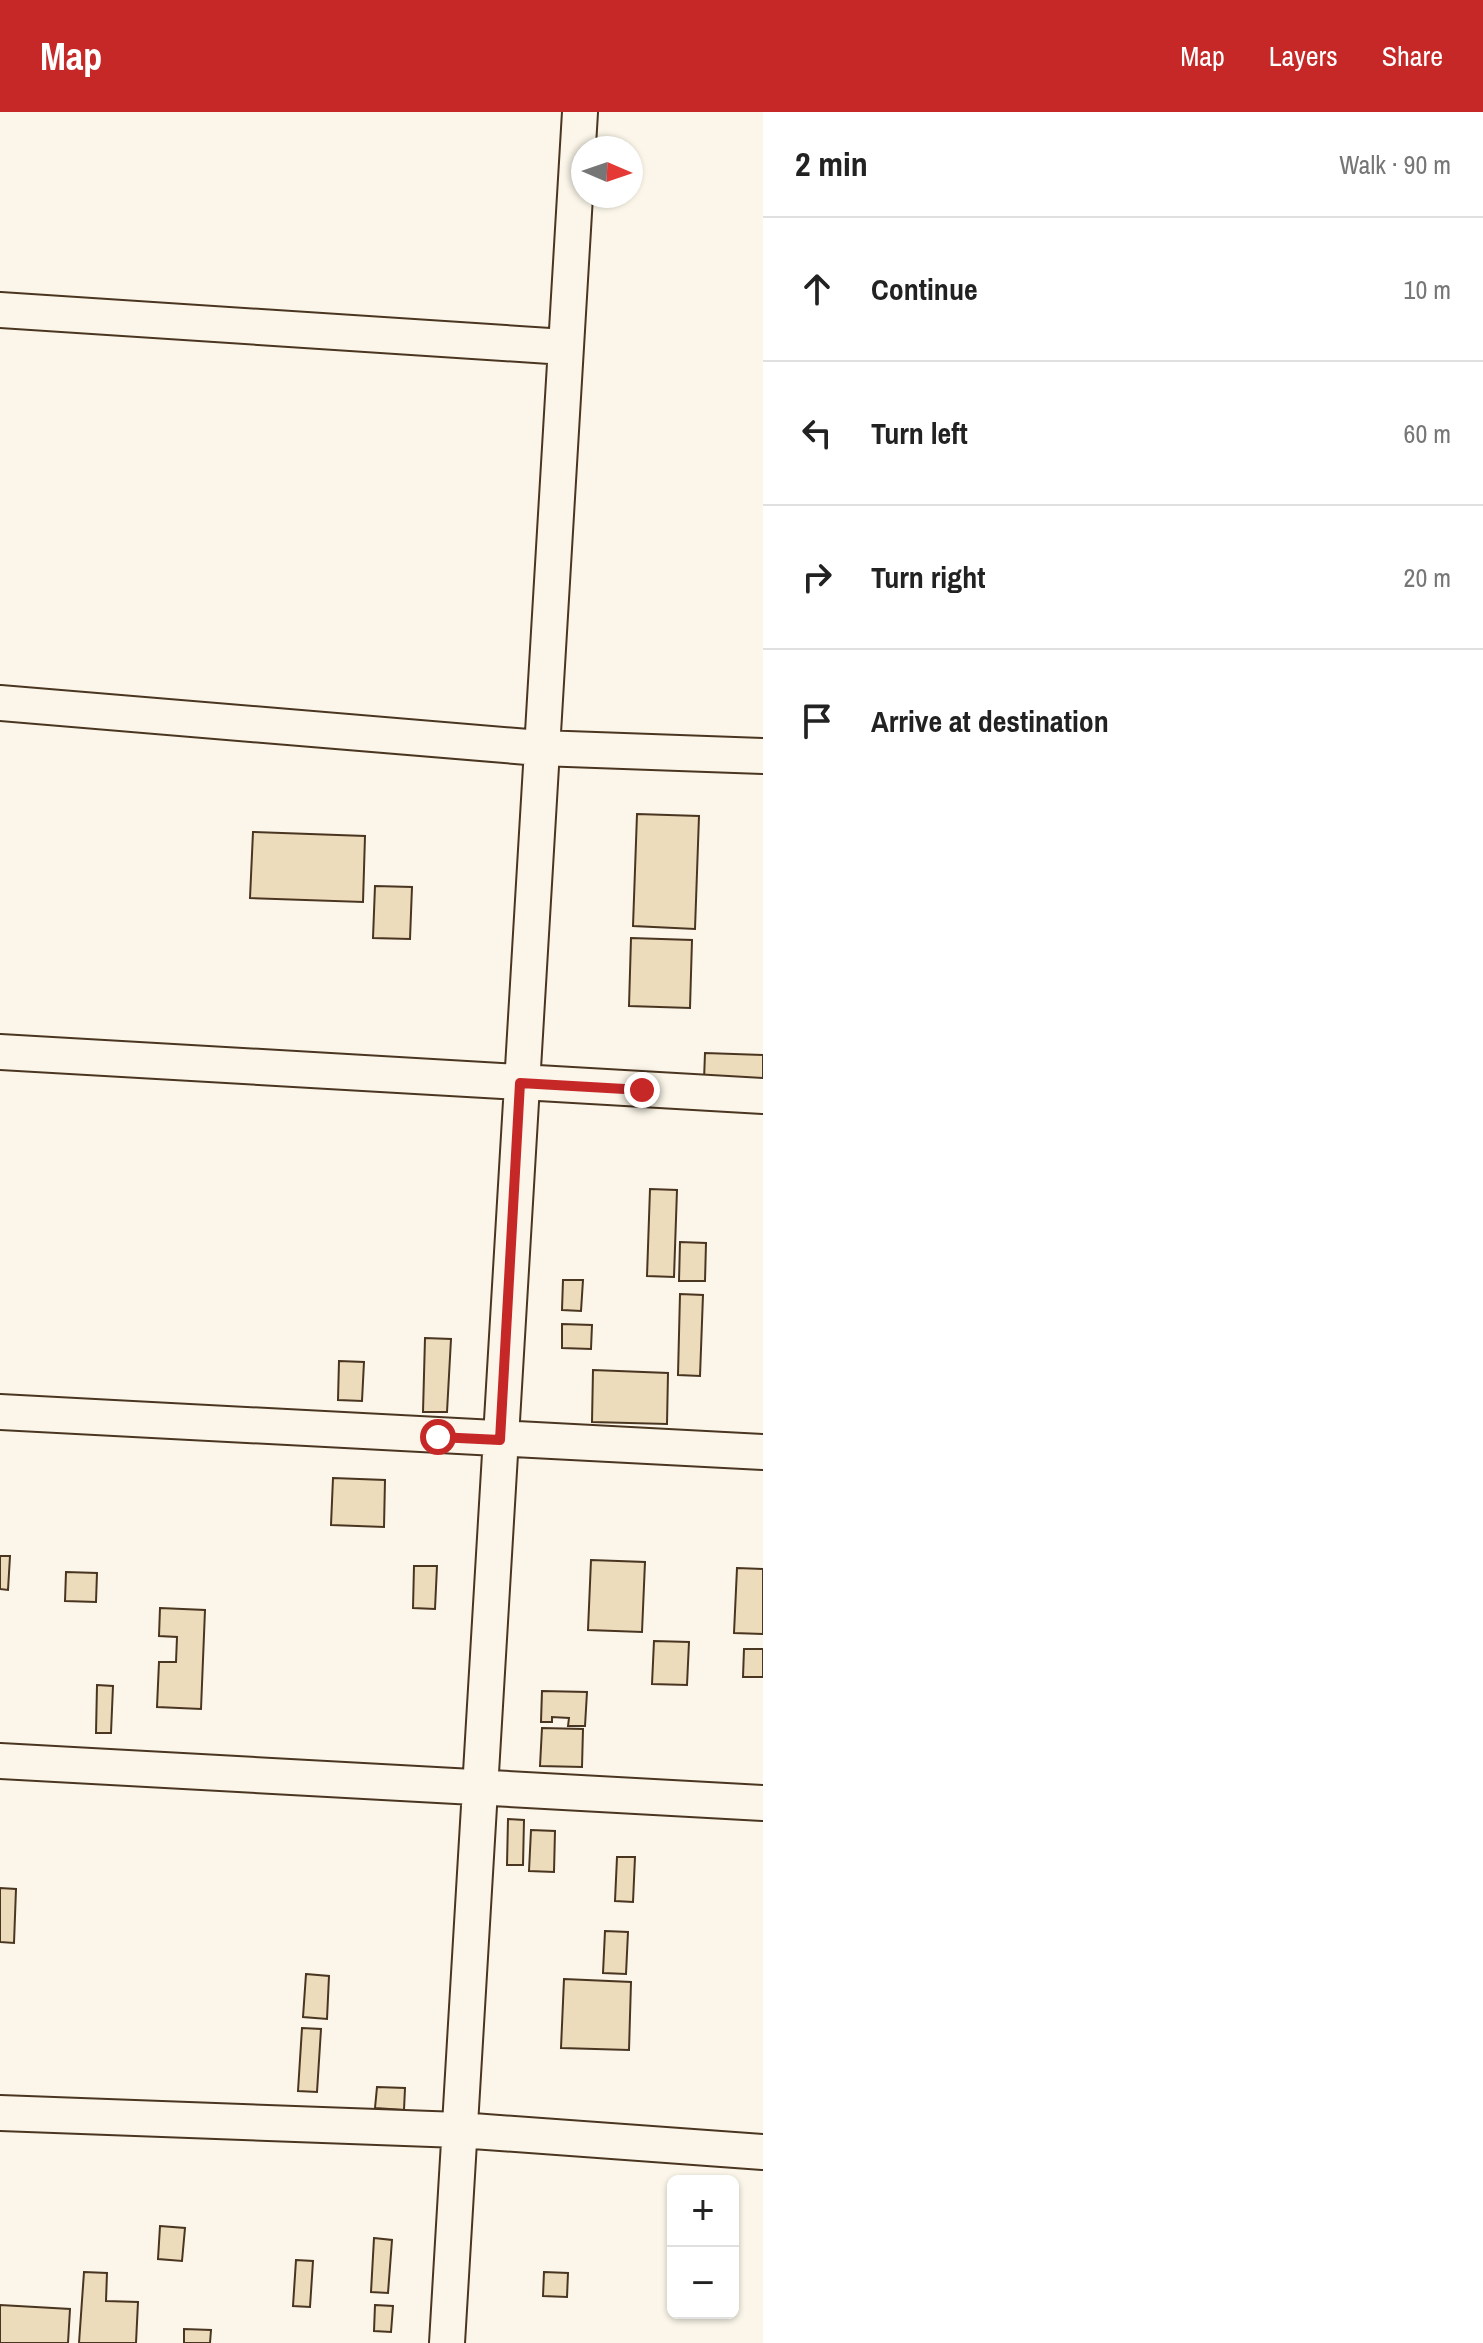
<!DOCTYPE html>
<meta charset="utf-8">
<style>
:root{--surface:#fff;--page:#f6f6f6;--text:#222;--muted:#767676;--line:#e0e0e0;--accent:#c62828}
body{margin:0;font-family:"Archivo Narrow",sans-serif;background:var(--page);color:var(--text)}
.controls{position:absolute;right:24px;bottom:24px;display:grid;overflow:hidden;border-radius:12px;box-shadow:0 2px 6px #0004}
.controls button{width:72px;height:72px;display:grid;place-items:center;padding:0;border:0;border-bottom:2px solid var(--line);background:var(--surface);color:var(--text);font:40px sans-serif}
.compass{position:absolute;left:571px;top:24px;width:72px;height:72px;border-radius:50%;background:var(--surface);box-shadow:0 2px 6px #0004;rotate:92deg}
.stop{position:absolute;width:24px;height:24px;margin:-18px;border:6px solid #c62828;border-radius:50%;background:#fff}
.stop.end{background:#c62828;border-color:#fff;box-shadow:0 2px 8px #0008}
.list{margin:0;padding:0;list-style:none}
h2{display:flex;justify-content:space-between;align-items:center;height:104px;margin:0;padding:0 32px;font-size:34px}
h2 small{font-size:26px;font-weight:400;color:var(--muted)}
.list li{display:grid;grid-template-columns:52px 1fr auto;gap:24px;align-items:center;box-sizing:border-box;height:144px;padding:0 32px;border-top:2px solid var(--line)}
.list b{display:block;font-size:30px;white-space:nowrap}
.list em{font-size:26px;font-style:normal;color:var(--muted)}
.icon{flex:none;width:44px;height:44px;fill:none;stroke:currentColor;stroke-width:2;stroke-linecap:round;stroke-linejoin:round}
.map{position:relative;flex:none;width:763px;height:2231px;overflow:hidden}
header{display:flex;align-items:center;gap:48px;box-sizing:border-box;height:112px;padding:0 40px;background:var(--accent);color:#fff}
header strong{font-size:38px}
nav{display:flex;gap:44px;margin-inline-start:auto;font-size:28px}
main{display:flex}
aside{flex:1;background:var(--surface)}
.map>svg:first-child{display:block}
.building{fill:#ecdcbc;stroke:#4a3520;stroke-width:2}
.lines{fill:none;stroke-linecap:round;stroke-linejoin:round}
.street-casing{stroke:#4a3520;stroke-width:38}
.street{stroke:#fbf6e9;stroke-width:34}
.route{stroke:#c62828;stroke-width:10}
</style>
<header>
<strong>Map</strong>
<nav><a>Map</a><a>Layers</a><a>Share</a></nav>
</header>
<main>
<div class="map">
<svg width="763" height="2231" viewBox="0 0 763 2231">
<rect width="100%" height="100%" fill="#fbf6e9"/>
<!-- building -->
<path class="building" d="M637,702L699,704L695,817L633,814Z
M253,720L365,724L363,790L250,786Z
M375,774L412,775L410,827L373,826Z
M631,826L692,828L690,896L629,894Z
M705,941L763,943V970L704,968Z
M650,1077L677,1078L674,1165L647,1164Z
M680,1130L706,1131L705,1169H679Z
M563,1168H583L581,1199L562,1198Z
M680,1182L703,1183L700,1264L678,1263Z
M562,1212L592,1213L591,1237L562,1236Z
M425,1226L451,1227L447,1300H423Z
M339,1249L364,1250L362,1289L338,1288Z
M593,1258L668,1261L667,1312L592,1310Z
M333,1366L385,1368L384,1415L331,1413Z
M0,1444H10L8,1478L0,1477Z
M591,1448L645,1450L642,1520L588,1518Z
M414,1454H437L435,1497L413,1496Z
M737,1456L763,1457V1522L734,1521Z
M66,1460L97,1461L96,1490L65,1489Z
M160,1496L205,1498L201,1597L157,1595L159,1550H176L177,1525L159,1524Z
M654,1529L689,1530L687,1573L652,1572Z
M744,1537H763V1565H743Z
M97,1573L113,1574L111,1621H96Z
M542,1579L587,1580L585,1614H568L569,1606L552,1605V1610H541Z
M542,1616L583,1617L582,1655L540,1654Z
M508,1707L524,1708L523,1753H507Z
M531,1718L555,1719L554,1760L529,1759Z
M617,1745H635L633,1790L615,1789Z
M0,1776L16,1777L14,1831L0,1830Z
M605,1819L628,1820L626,1862L603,1861Z
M306,1862L329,1864L327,1907L303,1905Z
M564,1867L631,1870L629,1938L561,1936Z
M302,1916L321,1917L317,1980L298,1979Z
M377,1975L405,1976L404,1998L375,1996Z
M160,2114L185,2116L182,2149L158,2147Z
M374,2126L392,2128L388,2181L371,2180Z
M296,2148L313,2149L310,2195L293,2194Z
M84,2160L107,2161L106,2189L138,2190L136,2231H79Z
M544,2160L568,2161L567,2185L543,2184Z
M0,2193L70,2197L68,2231H0Z
M375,2193L393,2194L391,2220L374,2219Z
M184,2217L211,2218L210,2231H184Z"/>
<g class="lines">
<defs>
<path id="street" d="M0,198L565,235
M0,591L540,636L763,644
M0,940L763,984
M0,1300L763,1340
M0,1649L763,1691
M0,2001L459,2018L763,2040
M447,2231L580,0"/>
</defs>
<!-- street casing -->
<use href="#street" class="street-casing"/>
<!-- street -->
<use href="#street" class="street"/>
</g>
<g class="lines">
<!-- route -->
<path class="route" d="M438,1325L500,1328L520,971L642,978"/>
</g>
</svg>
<div class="controls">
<button>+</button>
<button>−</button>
</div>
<svg class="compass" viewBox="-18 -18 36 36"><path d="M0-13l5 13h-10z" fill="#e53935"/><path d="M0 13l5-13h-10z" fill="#767676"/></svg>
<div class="stop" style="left:438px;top:1325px"></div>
<div class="stop end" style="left:642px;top:978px"></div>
</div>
<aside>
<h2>2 min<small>Walk · 90 m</small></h2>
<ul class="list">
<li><svg class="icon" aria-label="ahead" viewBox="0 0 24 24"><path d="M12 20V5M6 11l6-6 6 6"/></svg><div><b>Continue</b></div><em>10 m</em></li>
<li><svg class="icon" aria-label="left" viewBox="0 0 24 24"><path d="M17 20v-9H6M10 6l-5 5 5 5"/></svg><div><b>Turn left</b></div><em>60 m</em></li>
<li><svg class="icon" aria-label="right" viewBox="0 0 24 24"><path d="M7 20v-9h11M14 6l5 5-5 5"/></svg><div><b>Turn right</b></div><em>20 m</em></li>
<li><svg class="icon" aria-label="arrive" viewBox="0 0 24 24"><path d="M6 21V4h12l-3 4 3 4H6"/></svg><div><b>Arrive at destination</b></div></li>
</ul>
</aside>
</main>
